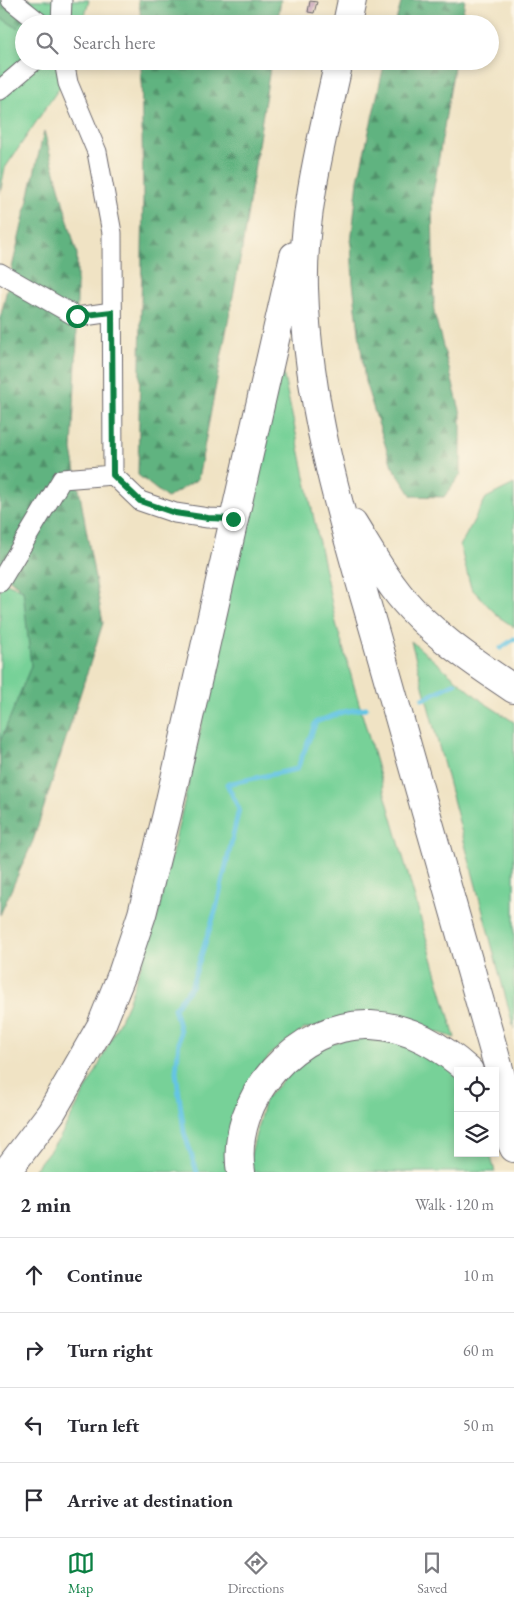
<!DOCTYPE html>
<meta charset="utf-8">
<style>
:root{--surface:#fff;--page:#f7f7f7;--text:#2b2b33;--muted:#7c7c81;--line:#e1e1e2;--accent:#0b8043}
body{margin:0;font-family:"EB Garamond",serif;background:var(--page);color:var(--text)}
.controls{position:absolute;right:15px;bottom:15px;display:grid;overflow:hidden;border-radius:0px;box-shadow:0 2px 8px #0003}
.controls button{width:45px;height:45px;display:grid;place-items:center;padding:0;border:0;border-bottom:1px solid var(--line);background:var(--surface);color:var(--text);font:25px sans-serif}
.stop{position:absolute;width:15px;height:15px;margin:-11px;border:4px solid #0b8043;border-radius:50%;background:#fff}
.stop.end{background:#0b8043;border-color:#fff;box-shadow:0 1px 5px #0008}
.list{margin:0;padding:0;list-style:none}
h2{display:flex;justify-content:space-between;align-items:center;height:65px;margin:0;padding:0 20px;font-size:21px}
h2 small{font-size:16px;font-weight:400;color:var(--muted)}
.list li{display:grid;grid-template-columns:32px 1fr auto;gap:15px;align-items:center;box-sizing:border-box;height:75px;padding:0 20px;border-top:1px solid var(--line)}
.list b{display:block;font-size:19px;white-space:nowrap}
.list em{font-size:16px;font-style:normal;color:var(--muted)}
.icon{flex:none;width:28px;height:28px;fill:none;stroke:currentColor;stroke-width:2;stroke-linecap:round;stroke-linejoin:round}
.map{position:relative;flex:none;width:514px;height:1172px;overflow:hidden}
.search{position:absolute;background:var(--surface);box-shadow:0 2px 8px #0003;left:15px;right:15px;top:15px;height:55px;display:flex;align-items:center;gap:12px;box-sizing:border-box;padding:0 18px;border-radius:28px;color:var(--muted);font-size:19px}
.sheet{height:365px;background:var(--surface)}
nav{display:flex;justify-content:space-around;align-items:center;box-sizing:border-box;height:70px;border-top:1px solid var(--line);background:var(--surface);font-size:14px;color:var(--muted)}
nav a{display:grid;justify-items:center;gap:2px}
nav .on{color:var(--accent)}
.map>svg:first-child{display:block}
.green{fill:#77d198;stroke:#4c7a6a}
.forest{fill:url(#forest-firs);stroke:#426a5e}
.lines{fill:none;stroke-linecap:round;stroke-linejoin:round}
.stream{stroke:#65c5e3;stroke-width:5}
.building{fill:#c097b2}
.minor-casing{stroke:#6a666b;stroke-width:21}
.highway-casing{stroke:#6a666b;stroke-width:30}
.minor{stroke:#fff;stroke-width:19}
.highway{stroke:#fff;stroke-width:28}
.route{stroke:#0b8043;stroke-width:6}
</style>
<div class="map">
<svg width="514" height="1172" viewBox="0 0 514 1172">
<defs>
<pattern id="forest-firs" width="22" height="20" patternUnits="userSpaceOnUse" patternTransform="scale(1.25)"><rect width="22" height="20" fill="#61b380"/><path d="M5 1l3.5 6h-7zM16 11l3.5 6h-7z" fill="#50916a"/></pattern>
</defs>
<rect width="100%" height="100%" fill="#fcf5e5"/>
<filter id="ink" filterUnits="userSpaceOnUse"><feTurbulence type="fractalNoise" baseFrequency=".02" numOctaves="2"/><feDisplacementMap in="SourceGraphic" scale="10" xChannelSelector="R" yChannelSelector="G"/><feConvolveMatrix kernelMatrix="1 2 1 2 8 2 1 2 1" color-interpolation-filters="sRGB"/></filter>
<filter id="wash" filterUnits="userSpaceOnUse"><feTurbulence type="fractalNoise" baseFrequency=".0096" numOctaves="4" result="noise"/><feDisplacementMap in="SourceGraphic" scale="20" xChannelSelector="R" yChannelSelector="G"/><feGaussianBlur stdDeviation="1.12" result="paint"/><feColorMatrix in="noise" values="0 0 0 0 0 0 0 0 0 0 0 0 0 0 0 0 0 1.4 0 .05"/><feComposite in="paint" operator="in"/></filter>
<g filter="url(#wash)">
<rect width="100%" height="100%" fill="#f0e3c4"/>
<!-- green -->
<path class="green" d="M0,0H89L83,24H24V61H75L74,66L5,168L0,193Z
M280,358L336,623L455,1038L388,1016L304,1029L273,1052L256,1072L229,1172H32L59,1139L96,1071L128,1003L156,921L191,773Z
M514,484V627L499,617L471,588L460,546L486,498Z
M0,580L70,611L0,773Z
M411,641L483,702L514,722V1029Z
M353,1036L402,1041L458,1074V1153H490L495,1172H251L249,1161L265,1099L309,1052Z"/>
<!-- forest -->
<path class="forest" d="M0,0H29L33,3L17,28L0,17Z
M138,0H281L277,24H141L140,10Z
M402,0H465L461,24H395Z
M141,61H271L242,249L198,479L167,498L138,475L143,198Z
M385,61H455L432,199L434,312L461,414V474L444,497L412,496L392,466L365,382L353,283L351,243L358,180Z
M44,131L77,254V340L72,450L103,623L33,841L0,915V742L31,666L23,590L0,571V319Z"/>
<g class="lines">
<!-- stream -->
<path class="stream" d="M501,648L514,639
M423,699L455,683
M197,1172L184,1132L176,1072L180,1031L174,1008L191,987L216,909L239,809L227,784L297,769L316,722L343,712L366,708"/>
</g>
<g id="blocks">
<!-- building -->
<path class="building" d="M310,1L317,2L314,13L308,12Z"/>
</g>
</g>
<g filter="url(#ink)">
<use href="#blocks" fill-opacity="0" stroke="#6a666b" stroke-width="1"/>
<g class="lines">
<defs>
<path id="minor" d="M11,0L41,24
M61,24L62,0
M64,61L68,83L97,152L112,233L113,475L140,501L175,513L208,518L233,519
M0,90L34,61
M0,273L77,317L112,312
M0,582L62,479L113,475"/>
<path id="highway" d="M347,24L352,0
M339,61C323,134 302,213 304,288C308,419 350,544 385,668C428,820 471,971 514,1122
M353,524C366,545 379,568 394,588C423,628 473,662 514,689
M495,1107L514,1148
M6,1172L51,1113L101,1026L122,974L142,914L167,814L294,256
M241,1172C229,1099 297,1022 371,1025C410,1027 441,1046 469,1071"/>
</defs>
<!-- minor casing -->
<use href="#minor" class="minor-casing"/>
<!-- highway casing -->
<use href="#highway" class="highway-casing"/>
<!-- minor -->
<use href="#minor" class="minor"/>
<!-- highway -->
<use href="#highway" class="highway"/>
</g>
</g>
<g class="lines" filter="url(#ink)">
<!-- route -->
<path class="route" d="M77,316L112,312L113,475L140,501L175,513L208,518L233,519"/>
</g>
</svg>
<div class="controls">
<button><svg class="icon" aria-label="locate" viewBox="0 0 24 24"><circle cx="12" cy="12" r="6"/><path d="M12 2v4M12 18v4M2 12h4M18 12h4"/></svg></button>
<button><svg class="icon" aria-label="layers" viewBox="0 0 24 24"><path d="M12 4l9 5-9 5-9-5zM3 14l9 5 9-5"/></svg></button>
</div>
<div class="stop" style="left:77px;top:316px"></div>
<div class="stop end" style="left:233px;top:519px"></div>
<div class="search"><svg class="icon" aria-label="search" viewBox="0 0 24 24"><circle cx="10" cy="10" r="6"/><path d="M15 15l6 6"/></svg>Search here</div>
</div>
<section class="sheet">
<h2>2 min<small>Walk · 120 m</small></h2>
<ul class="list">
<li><svg class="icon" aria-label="ahead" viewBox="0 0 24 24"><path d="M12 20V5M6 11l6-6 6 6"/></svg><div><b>Continue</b></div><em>10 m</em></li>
<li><svg class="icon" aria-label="right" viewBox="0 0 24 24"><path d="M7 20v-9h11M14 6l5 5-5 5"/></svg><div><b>Turn right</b></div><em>60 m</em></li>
<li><svg class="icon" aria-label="left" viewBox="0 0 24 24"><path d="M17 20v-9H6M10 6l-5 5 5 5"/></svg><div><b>Turn left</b></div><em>50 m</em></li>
<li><svg class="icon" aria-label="arrive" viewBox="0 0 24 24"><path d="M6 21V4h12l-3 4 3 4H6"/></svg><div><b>Arrive at destination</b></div></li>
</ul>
</section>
<nav>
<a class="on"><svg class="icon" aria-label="map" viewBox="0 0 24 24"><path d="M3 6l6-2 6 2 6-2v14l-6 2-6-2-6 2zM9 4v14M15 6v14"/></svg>Map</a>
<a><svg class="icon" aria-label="directions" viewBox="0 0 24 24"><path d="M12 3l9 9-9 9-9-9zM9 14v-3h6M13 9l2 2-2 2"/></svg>Directions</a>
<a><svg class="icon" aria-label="saved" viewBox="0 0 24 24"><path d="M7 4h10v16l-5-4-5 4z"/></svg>Saved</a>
</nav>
